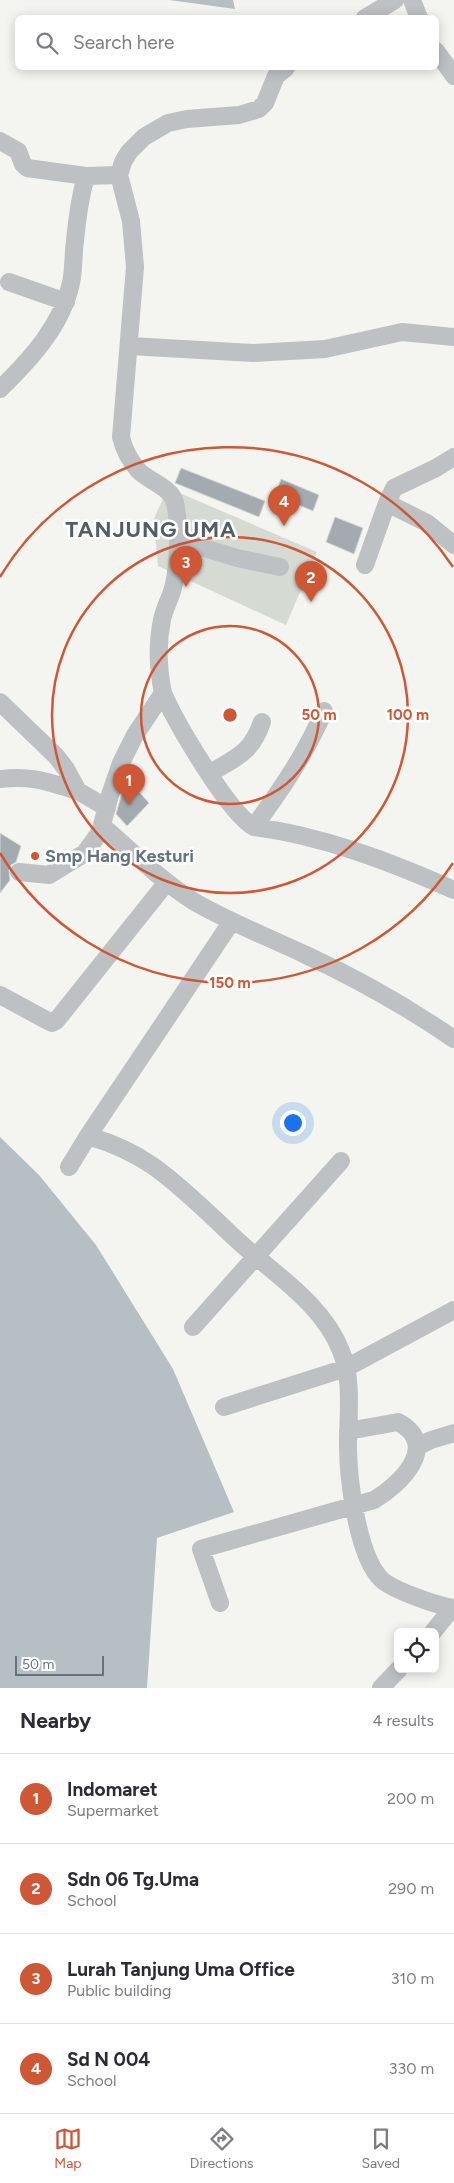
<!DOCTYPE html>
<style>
:root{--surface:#fff;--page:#f7f7f7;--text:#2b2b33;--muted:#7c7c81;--line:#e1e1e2;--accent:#ce5836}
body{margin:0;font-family:Figtree,sans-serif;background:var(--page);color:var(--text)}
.controls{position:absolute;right:15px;bottom:15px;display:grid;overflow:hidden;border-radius:8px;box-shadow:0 2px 12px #0003}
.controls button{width:45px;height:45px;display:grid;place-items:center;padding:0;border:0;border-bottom:1px solid var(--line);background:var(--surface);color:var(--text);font:25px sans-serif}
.scale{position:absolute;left:15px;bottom:12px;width:89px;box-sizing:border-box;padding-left:5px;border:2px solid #66737e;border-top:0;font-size:14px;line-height:18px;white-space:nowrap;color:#66737e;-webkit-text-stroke:4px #fff;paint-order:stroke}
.you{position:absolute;left:292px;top:1122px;width:18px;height:18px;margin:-12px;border:4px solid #fff;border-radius:50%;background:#1a73e8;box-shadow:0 0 0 8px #1a73e833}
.badge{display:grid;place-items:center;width:32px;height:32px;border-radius:50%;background:var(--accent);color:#fff;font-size:16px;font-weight:700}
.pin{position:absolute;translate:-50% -41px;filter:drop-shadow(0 1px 2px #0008)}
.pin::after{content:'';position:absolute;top:26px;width:18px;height:15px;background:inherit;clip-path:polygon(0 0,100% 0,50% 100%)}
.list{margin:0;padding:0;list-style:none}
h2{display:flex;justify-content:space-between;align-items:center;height:65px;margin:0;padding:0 20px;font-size:21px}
h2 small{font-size:16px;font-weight:400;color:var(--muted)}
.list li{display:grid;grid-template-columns:32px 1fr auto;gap:15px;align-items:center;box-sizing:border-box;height:90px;padding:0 20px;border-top:1px solid var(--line)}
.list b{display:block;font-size:19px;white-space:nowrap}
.list p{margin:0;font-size:16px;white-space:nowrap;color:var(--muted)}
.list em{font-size:16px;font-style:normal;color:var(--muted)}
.icon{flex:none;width:28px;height:28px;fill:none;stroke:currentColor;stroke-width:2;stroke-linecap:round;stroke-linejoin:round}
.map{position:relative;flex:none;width:454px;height:1688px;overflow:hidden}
.search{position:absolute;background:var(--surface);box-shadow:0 2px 12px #0003;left:15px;right:15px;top:15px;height:55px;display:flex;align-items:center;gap:12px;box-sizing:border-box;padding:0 18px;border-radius:8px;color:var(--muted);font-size:19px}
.sheet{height:425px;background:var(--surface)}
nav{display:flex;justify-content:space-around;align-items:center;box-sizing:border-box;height:70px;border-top:1px solid var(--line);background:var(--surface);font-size:14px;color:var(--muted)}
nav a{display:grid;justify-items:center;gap:2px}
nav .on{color:var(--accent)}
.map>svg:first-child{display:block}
.green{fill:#d5dad2}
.water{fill:#b6c0c4}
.building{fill:#a4abb0;stroke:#d5d5d3}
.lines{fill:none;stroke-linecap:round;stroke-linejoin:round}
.minor{stroke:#bdc1c4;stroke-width:18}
.ring{fill:none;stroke:#ce5836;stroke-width:2.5}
.poi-dot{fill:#ce5836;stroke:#fff;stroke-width:2}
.labels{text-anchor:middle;stroke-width:5;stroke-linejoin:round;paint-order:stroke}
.poi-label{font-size:18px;font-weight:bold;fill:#66737e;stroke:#fff;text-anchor:start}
.district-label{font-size:22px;font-weight:bold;letter-spacing:1px;fill:#535d64;stroke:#fff}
.centre{fill:#ce5836;stroke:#fff;stroke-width:2.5}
.ring-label{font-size:15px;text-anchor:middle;font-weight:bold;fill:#ce5836;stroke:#fff;stroke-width:5;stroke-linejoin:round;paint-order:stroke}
</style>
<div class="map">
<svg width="454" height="1688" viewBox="0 0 454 1688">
<rect width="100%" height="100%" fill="#f4f4f0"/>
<!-- green -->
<path class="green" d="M168,488L317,552L286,625L158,566L156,543L151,525Z"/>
<!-- water -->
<path class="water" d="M169,0H233L235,9Z
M0,1137L39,1175L96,1245L173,1369L234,1512L157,1538L147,1688H0Z"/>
<!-- building -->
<path class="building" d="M181,468L265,501L259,517L175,483Z
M281,479L319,495L313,511L275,495Z
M335,517L363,528L354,554L326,542Z
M131,783L149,803L127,826L116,814L122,793Z
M0,833L21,846L16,862L11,865L9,870L10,880L0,893Z"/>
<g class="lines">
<!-- minor -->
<path class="minor" d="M412,0L419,18
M365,18L395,0
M436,51L454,76
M0,141L18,151L23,164L27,168L86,176
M9,282L66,302
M130,346L253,353L325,349L402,332L454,337
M0,389C31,359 62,325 71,283C74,269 73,254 75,241C77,219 80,197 86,176L119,175
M387,503L394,488L436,468L454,457
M178,540L237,558L280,567
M365,565L387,503L427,523L454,545
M163,693C175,721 229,814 254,827C323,836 391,862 454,890
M0,702L56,756L66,769L78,791L107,808
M209,774C236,757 251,754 262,722
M0,779C32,775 48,782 78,791
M102,826C132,851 160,880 193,901C229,922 268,937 306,955C358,979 407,1007 454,1039
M254,827C282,788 305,755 324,711
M19,872L49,875L85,853L100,832L110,795L121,763L135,735L163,693C158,669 157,644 162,620C164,609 170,599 173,588C179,565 180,526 175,503C172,488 149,481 139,471C130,461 124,450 121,437L135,267L131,221L119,175L123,162L129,152L144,137L168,123L187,119L239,115L259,109L265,103L276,76L286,68
M0,995L48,1021L52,1023L56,1021L167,882
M88,1136L232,921
M69,1167L88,1136C112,1143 133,1152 153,1166C184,1188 211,1216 238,1241C274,1274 323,1304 341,1351C353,1380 348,1414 348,1445C348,1477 357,1555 381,1579C392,1590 438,1606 454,1608
M193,1327L341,1161
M224,1407L346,1368L454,1310
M417,1447L431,1440L454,1433
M220,1603L201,1549L374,1500C400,1485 441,1445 398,1422L348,1431
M433,1632L452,1608
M381,1688L399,1669"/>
</g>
<!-- distance rings -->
<g class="ring">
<circle cx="230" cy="715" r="89"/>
<circle cx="230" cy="715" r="178"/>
<path d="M453 863A268 268 0 0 1 0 853M0 577A268 268 0 0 1 453 567"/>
</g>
<!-- markers -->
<circle class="poi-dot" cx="35" cy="856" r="5"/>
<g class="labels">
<!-- poi labels -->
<g class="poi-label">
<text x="45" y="862">Smp Hang Kesturi</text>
</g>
<!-- district labels -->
<g class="district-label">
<text x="151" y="537">TANJUNG UMA</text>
</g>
</g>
<circle cx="230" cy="715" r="8" class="centre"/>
<g class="ring-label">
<text x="319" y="720">50 m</text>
<text x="408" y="720">100 m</text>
<text x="230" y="988">150 m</text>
</g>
</svg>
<div class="controls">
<button><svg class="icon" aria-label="locate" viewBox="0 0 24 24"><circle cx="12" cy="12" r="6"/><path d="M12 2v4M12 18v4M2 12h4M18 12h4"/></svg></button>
</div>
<div class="scale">50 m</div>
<div class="you"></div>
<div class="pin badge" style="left:129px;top:805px">1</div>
<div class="pin badge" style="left:311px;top:602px">2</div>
<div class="pin badge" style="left:186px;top:587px">3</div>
<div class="pin badge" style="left:284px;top:526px">4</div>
<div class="search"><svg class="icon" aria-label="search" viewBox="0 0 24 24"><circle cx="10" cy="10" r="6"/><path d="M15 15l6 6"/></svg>Search here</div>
</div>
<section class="sheet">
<h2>Nearby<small>4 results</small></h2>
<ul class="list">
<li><span class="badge">1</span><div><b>Indomaret</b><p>Supermarket</p></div><em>200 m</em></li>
<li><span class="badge">2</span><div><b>Sdn 06 Tg.Uma</b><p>School</p></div><em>290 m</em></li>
<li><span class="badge">3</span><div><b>Lurah Tanjung Uma Office</b><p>Public building</p></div><em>310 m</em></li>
<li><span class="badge">4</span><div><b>Sd N 004</b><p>School</p></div><em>330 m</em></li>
</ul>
</section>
<nav>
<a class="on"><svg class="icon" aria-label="map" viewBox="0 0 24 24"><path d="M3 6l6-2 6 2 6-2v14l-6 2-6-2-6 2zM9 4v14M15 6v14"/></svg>Map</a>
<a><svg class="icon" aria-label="directions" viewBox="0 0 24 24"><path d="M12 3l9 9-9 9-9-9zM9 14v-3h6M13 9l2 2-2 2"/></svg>Directions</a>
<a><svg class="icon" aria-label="saved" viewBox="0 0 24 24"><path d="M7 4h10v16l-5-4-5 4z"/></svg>Saved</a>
</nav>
